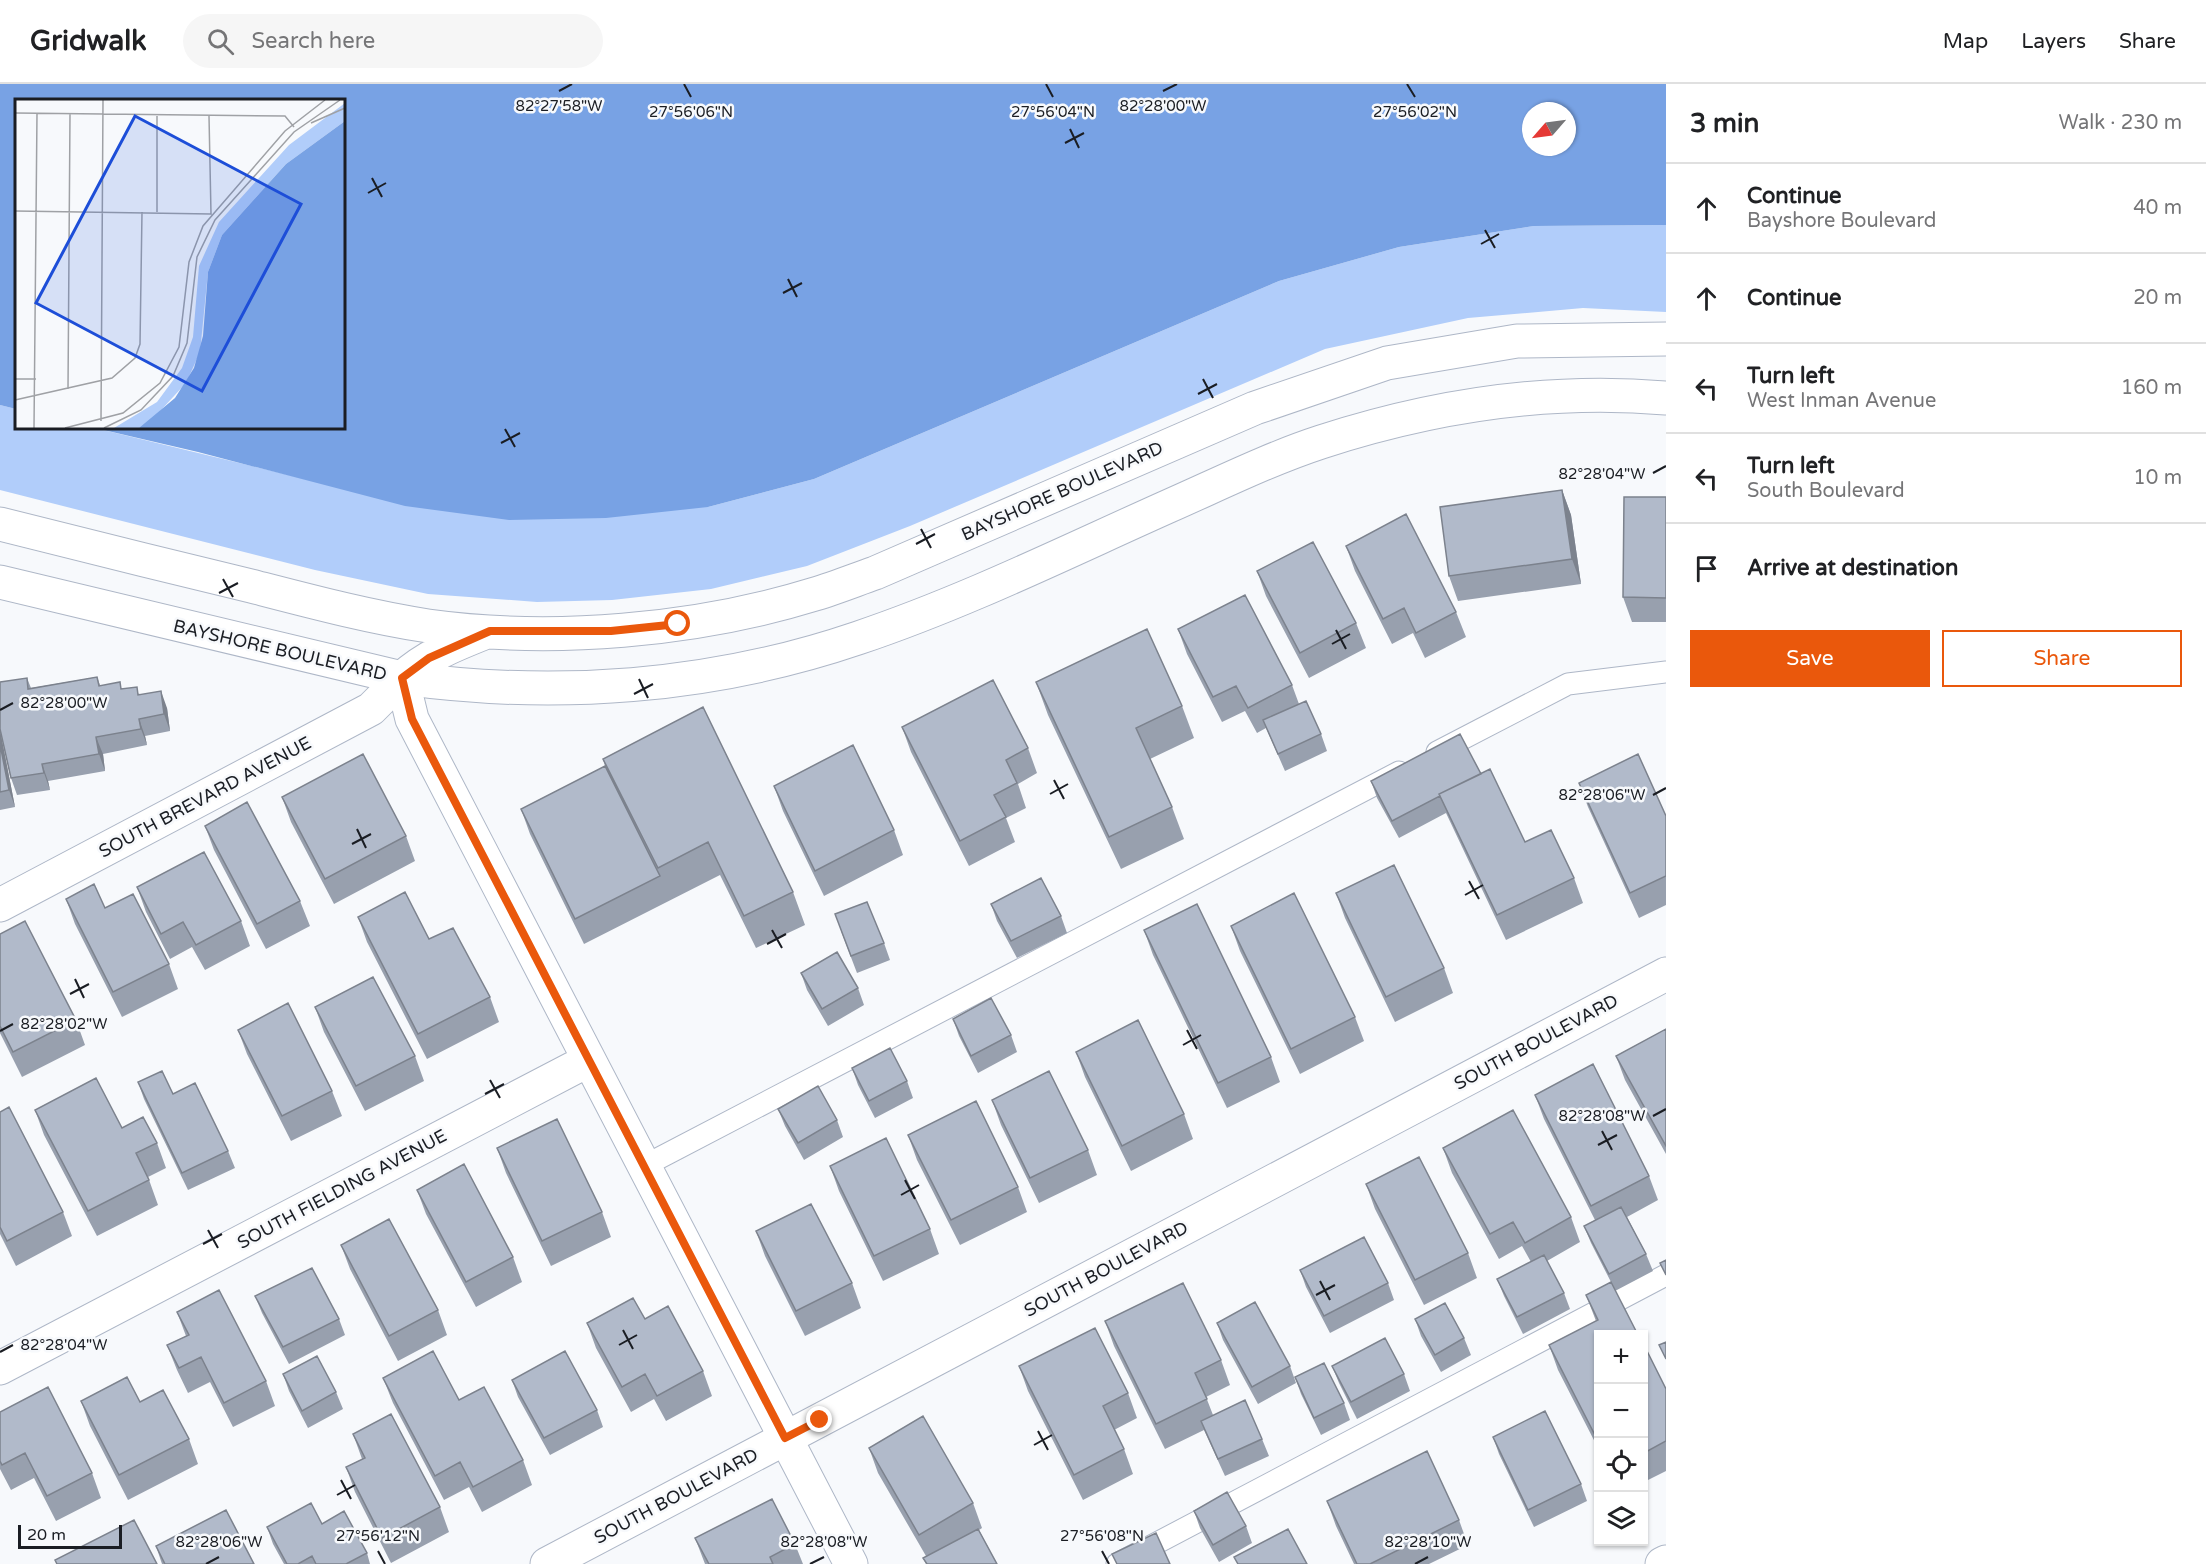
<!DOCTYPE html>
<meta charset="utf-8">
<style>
:root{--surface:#fff;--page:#f6f6f6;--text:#202124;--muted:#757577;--line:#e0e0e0;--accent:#ea580c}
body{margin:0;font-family:"Varela Round",sans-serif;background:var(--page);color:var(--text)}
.controls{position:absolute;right:18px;bottom:18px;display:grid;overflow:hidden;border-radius:0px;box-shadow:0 2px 4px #0004}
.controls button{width:54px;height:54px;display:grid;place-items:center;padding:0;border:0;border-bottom:2px solid var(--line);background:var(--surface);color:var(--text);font:30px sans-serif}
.compass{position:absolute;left:1522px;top:18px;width:54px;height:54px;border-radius:50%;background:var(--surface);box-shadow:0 2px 4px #0004;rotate:242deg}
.scale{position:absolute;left:18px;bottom:15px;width:104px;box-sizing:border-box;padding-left:6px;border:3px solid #1a1d23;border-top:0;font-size:16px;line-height:21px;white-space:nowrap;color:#1a1d23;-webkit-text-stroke:4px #f7f9fc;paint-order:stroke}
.stop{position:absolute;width:18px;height:18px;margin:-14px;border:4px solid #ea580c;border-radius:50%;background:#fff}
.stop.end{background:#ea580c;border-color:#fff;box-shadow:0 2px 6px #0008}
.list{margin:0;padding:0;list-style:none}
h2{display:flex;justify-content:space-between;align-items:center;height:78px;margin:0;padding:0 24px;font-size:26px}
h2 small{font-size:20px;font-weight:400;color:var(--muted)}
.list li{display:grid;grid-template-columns:39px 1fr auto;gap:18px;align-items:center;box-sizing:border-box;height:90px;padding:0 24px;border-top:2px solid var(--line)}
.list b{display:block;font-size:22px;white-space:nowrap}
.list p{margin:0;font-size:20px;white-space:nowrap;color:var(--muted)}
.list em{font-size:20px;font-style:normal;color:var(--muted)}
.actions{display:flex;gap:12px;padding:18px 24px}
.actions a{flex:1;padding:14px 0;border:2px solid var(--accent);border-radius:0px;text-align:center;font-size:21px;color:var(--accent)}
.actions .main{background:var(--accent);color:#fff}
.icon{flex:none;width:33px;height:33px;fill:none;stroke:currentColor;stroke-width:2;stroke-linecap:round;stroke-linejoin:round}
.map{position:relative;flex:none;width:1666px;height:1480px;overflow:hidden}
header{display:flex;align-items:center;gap:36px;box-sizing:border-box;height:84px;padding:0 30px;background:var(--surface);border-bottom:2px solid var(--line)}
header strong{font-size:28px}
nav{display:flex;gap:33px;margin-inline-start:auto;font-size:21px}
.search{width:420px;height:54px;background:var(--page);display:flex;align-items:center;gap:15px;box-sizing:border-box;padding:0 21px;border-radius:33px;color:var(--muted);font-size:22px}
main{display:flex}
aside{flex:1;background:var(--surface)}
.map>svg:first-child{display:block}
.green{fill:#b1cdfa}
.water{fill:#78a2e4;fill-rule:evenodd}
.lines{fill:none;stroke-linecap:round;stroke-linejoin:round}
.lane-casing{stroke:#aeb7c7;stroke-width:23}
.street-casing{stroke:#aeb7c7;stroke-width:35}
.secondary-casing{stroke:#aeb7c7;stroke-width:35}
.lane{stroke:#fff;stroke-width:21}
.street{stroke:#fff;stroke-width:33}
.secondary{stroke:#fff;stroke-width:33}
.wall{fill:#98a0ae}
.shaded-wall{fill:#7c828d}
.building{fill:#b1baca;stroke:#7c828d;stroke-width:1.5}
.route{stroke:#ea580c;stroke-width:8}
.ticks{fill:none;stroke:#1a1d23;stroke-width:2}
.labels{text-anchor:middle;stroke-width:5;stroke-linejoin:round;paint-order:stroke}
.street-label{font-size:18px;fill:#1a1d23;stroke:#f7f9fc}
.inset-road{fill:none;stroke:#9fa1a5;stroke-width:1.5}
.view{fill:#1d4ed8;fill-opacity:0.15;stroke:#1d4ed8;stroke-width:3}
.inset-edge{fill:none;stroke:#1a1d23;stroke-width:3}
.ticks-label{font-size:15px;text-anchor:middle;fill:#1a1d23;stroke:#f7f9fc;stroke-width:5;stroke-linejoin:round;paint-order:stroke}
</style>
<header>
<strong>Gridwalk</strong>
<div class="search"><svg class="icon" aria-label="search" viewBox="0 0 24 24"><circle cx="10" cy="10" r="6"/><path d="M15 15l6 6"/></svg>Search here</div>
<nav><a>Map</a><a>Layers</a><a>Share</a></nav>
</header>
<main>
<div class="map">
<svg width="1666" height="1480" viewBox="0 0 1666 1480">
<rect width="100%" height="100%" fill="#f7f9fc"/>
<!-- green -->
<path class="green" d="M1666,141V228L1583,224L1468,234L1325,265L910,442L807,482L711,505L612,516L537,518L428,510L315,486L0,406V321L16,325V344H95L305,395L708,423L814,395L1279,197L1399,163L1534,142Z"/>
<!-- water -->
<path class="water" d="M0,0H1666V141L1534,142L1399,163L1279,197L814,395L708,423L606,434L509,436L405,422L198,368L95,344H344V16H16V325L0,321ZM1531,27H1567V63H1531Z"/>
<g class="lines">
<defs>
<path id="lane" d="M1437,668L1568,600L1666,588
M644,1082L1399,688
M1117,1480L1666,1191"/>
<path id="street" d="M402,594L412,635L851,1480
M0,821L371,625L402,594
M0,1284L589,976
M547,1480L1666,890
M1662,1480L1666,1478"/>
<path id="secondary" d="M0,440C84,461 167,482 251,502C309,517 369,533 428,542C552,559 695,547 815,510C835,504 855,496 875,489L1255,324L1387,279L1517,257L1666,255
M0,498L402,594C555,615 711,604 858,554C965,518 1066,468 1169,422C1219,400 1269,375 1321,358C1432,322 1550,304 1666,314
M402,594C426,572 454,561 484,549"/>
</defs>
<!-- lane casing -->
<use href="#lane" class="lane-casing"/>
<!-- street casing -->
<use href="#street" class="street-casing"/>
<!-- secondary casing -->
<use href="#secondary" class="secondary-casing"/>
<!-- lane -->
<use href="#lane" class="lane"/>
<!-- street -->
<use href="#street" class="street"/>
<!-- secondary -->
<use href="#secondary" class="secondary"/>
</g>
<!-- wall -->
<path class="wall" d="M1562,406L1571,431L1581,500L1458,517L1449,492Z
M1666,413V538H1632L1623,513Z
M1346,462L1456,528L1466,553L1425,574L1413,549L1392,560L1355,487Z
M1257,487L1356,539L1366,564L1309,594L1266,512Z
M1178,545L1292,601L1299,620L1321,650L1327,667L1285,687L1266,644L1257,649L1245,627L1222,638L1187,570Z
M97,593L100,601L122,605L140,610L167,624L170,647L145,652L147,661L103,670L105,687L48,697L50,706L17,711L11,694L27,594L31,604Z
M1036,598L1182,622L1194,654L1150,675L1172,723L1184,755L1121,785L1048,631Z
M902,643L1028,664L1037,689L1018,700L1026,724L1006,734L1015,758L969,782L911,668Z
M0,646L15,723L0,726Z
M603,675L793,808L805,841L756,864L720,791L584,860L530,750L521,725L605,682Z
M1481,690L1525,758L1574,794L1583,819L1506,856L1446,729L1399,754L1377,714L1371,697Z
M1579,699L1666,732V821L1639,834L1588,723Z
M774,702L894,746L903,771L824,812L783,727Z
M282,713L406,752L415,777L334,820L291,738Z
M205,742L300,817L310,842L266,865L214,766Z
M137,803L241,837L250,862L205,886L192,863L170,875L146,828Z
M1336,809L1444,884L1453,909L1395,938L1345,834Z
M66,815L105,824L169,880L178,905L122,933L75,840Z
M991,820L1061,832L1067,849L1017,874L997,837Z
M358,833L429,855L490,913L499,938L427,975L367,858Z
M1231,842L1355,933L1364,957L1300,990L1240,867Z
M1144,846L1271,973L1280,998L1227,1024L1153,871Z
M841,847L884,859L890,876L857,889Z
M0,850L76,936L85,961L22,993L0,949Z
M801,889L858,904L864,921L828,942L807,906Z
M315,923L415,972L424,997L365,1027L324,948Z
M953,935L1011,951L1017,968L978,989L959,952Z
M1666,945V1070L1625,996L1616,972Z
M238,946L332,1007L342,1032L291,1057L247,970Z
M1076,968L1184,1030L1193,1055L1131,1087L1085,993Z
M852,984L907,997L913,1014L875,1034L858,1001Z
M138,998L173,1010L228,1067L235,1084L188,1106L144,1015Z
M1535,1011L1649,1092L1658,1116L1627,1133L1646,1170L1653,1187L1615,1207L1599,1251V1366L1558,1286L1549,1261L1596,1237L1586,1211L1611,1198L1591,1159L1584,1142L1595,1136L1544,1035Z
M992,1016L1088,1066L1097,1091L1039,1119L1001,1041Z
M778,1025L837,1036L843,1053L804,1076L785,1042Z
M35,1026L122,1044L157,1059L166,1084L148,1093L158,1121L97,1152L44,1051Z
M0,1028L63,1128L72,1152L16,1182L0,1150Z
M908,1051L1018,1103L1027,1128L960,1161L917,1076Z
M497,1064L602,1128L611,1153L551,1182L506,1089Z
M1443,1064L1571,1133L1580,1158L1547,1177L1564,1209L1570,1225L1523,1250L1504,1212L1497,1195L1531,1178L1522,1162L1499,1175L1452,1089Z
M830,1082L930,1145L939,1170L883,1197L839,1107Z
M1366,1100L1468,1169L1477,1194L1424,1221L1375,1125Z
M417,1106L513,1173L522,1198L476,1223L426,1130Z
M756,1147L852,1199L861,1224L805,1252L765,1172Z
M341,1161L438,1226L447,1251L398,1277L350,1185Z
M1300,1186L1388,1199L1394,1216L1330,1249L1306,1203Z
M255,1212L339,1235L345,1251L289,1280L262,1229Z
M177,1228L266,1297L275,1322L233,1343L210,1298L188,1309L177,1286L167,1261L186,1252Z
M1415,1235L1464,1254L1471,1271L1441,1288L1421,1252Z
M1105,1237L1221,1276L1230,1301L1206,1313L1213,1331L1262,1355L1269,1372L1225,1392L1204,1346L1165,1365L1114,1262Z
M587,1239L703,1287L712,1312L666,1337L654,1315L631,1328L596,1264Z
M1217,1239L1290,1282L1296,1299L1258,1320L1223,1256Z
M1644,1261L1666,1305V1387L1644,1398Z
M1019,1282L1128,1309L1137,1334L1114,1346L1124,1365L1133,1390L1083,1416L1028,1307Z
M1332,1282L1404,1290L1410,1307L1357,1335L1339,1299Z
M283,1290L336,1308L343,1325L308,1344L289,1307Z
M1295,1293L1344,1319L1350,1336L1321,1351L1301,1310Z
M383,1294L459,1316L523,1376L532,1401L482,1428L469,1403L444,1416L393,1319Z
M512,1296L597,1326L603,1343L550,1371L518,1313Z
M81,1317L140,1318L189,1355L198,1380L128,1416L90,1342Z
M0,1328L92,1389L101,1414L56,1437L34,1394L11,1406L0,1385Z
M353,1350L440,1423L449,1448L391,1479L355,1408L346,1383L362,1375Z
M1493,1353L1581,1400L1587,1417L1534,1443L1499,1370Z
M869,1364L973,1419L982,1444L979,1446L997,1480H926L923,1474L926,1472L878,1389Z
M1327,1417L1459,1436L1468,1461L1429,1480H1354L1336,1442Z
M1194,1427L1246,1442L1252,1459L1219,1478L1200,1444Z
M322,1440L367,1469L370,1480H284L273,1460L267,1443Z
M695,1454L795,1460L803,1480H705Z
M156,1462L254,1480H162Z"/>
<!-- shaded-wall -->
<path class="shaded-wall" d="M1562,406L1571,431L1581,500L1572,475Z
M161,607L167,624L170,647L164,630Z
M139,635L145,652L147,661L141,645Z
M0,646L15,723L9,706L0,660Z
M96,653L103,670L105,687L99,670Z
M42,680L48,697L50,706L44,689Z"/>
<!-- building -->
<path class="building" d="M1562,406L1572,475L1449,492L1440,423Z
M1624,413H1666V514L1623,513Z
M1406,430L1456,528L1416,549L1404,524L1383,535L1346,462Z
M1313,458L1356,539L1300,569L1257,487Z
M1245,511L1292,601L1248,624L1236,602L1213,613L1178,545Z
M1147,545L1182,622L1136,644L1172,723L1109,753L1036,598Z
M97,593L99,602L120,598L121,605L137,603L138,611L161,607L164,630L139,635L141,645L96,653L99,670L42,680L44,689L11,694L0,645V598L27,594L28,605Z
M993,596L1028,664L1006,676L1017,699L994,711L1006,733L960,757L902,643Z
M1306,617L1321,650L1278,670L1263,636Z
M703,623L793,808L744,832L708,758L658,784L603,675Z
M1460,650L1481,690L1439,710L1440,712L1392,737L1371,697Z
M0,660L9,706L0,708Z
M853,661L894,746L815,787L774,702Z
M363,670L406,752L325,795L282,713Z
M1638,670L1666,732V792L1630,809L1579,699Z
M605,682L660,792L575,835L521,725Z
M1490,685L1525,758L1551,746L1574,794L1497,831L1439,710Z
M247,718L300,817L257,840L205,742Z
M204,768L241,837L196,861L183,838L161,850L137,803Z
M1394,781L1444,884L1386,913L1336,809Z
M1041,794L1061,832L1011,857L991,820Z
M94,800L105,824L133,810L169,880L113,908L66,815Z
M405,808L429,855L453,844L490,913L418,950L358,833Z
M1294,809L1355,933L1291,965L1231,842Z
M867,818L884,859L851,872L835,830Z
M1197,820L1271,973L1218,999L1144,846Z
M25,837L76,936L13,968L0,942V850Z
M837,868L858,904L822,925L801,889Z
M373,893L415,972L356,1002L315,923Z
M991,914L1011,951L971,972L953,935Z
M288,919L332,1007L282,1032L238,946Z
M1138,936L1184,1030L1122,1062L1076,968Z
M1666,945V1062L1616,972Z
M890,964L907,997L869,1017L852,984Z
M1593,980L1649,1092L1591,1122L1535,1011Z
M162,987L173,1010L195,999L228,1067L182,1089L138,998Z
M1049,987L1088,1066L1030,1094L992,1016Z
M96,994L122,1044L143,1033L157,1059L136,1069L149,1096L88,1127L35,1026Z
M818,1002L837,1036L798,1059L778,1025Z
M976,1017L1018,1103L951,1136L908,1051Z
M9,1023L63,1128L7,1157L0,1143V1028Z
M1513,1026L1571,1133L1525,1159L1513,1138L1490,1150L1443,1064Z
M557,1035L602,1128L542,1157L497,1064Z
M886,1054L930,1145L874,1172L830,1082Z
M1419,1073L1468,1169L1415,1196L1366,1100Z
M464,1080L513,1173L466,1198L417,1106Z
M811,1120L852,1199L796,1227L756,1147Z
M1621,1123L1646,1170L1609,1190L1584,1142Z
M389,1135L438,1226L389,1252L341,1161Z
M1364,1153L1388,1199L1324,1232L1300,1186Z
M1544,1171L1564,1209L1517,1233L1497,1195Z
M1666,1176V1191L1660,1179Z
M312,1184L339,1235L283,1263L255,1212Z
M1611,1198L1638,1251H1599V1359L1549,1261L1598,1236L1586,1211Z
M1183,1199L1221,1276L1195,1289L1207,1315L1156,1340L1105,1237Z
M219,1206L266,1297L224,1319L201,1273L179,1284L167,1261L189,1251L177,1228Z
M633,1214L645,1235L668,1222L703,1287L657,1312L645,1290L622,1303L587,1239Z
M1255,1218L1290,1282L1252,1303L1217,1239Z
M1445,1219L1464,1254L1435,1271L1415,1235Z
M1095,1244L1128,1309L1103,1322L1124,1365L1074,1391L1019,1282Z
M1385,1254L1404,1290L1351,1318L1332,1282Z
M1666,1258V1275L1659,1261Z
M1644,1261L1666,1305V1357L1644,1369Z
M433,1267L459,1316L484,1303L523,1376L473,1403L460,1378L435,1392L383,1294Z
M565,1267L597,1326L544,1354L512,1296Z
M317,1272L336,1308L302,1327L283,1290Z
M1324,1279L1344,1319L1314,1334L1295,1293Z
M127,1293L140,1318L163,1306L189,1355L119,1391L81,1317Z
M48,1303L92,1389L47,1412L25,1369L2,1381L0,1377V1328Z
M1245,1316L1262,1355L1218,1375L1201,1337Z
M1545,1327L1581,1400L1528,1426L1493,1353Z
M391,1330L440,1423L382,1454L346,1383L365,1374L353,1350Z
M923,1332L973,1419L919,1451L869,1364Z
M1427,1367L1459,1436L1370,1480H1357L1327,1417Z
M1227,1408L1246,1442L1213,1461L1194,1427Z
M772,1415L795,1460L770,1473L773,1480H709L695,1454Z
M311,1419L322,1440L344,1427L367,1469L346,1480H316L312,1472L298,1480H287L267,1443Z
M226,1426L254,1480H165L156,1462Z
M134,1436L157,1480H57L55,1476Z
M978,1445L997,1480H927L923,1474Z
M1288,1445L1307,1480H1238L1234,1473Z
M1156,1449L1170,1480H1117L1112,1470Z"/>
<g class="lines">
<!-- route -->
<path class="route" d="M678,540L611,547H490L429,574L402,594L412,635L785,1354L820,1336"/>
</g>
<!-- ticks -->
<path class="ticks" d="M684,0L691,13M1046,0L1053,13M1407,0L1415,13M559,7L572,0M1163,7L1177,0M1070,45L1079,64M1065,59L1084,49M372,94L382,113M368,109L386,99M1485,146L1495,164M1481,160L1499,150M788,195L797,213M783,209L802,199M1203,295L1213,314M1198,310L1217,300M505,345L515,363M501,359L520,349M1653,389L1666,382M921,445L931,464M916,460L935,450M223,495L233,513M219,509L238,499M1336,546L1346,565M1332,560L1350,550M639,595L648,614M634,610L653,600M0,626L13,619M1054,696L1064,715M1050,710L1068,700M1653,711L1666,704M357,745L366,764M352,760L371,750M1469,797L1479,815M1465,811L1483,801M772,846L782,864M767,860L786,850M75,895L84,914M70,910L89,900M1187,946L1197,965M0,947L13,940M1183,961L1201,951M490,996L500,1014M485,1010L504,1000M1653,1032L1666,1025M1602,1047L1612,1066M1598,1061L1617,1051M905,1096L915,1115M901,1111L919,1101M208,1146L218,1164M203,1160L222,1150M1320,1197L1330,1216M1316,1211L1335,1201M623,1246L633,1265M619,1261L637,1251M0,1268L13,1261M1038,1347L1048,1366M1034,1361L1052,1351M341,1396L351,1415M337,1411L355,1401M378,1467L385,1480M1102,1467L1109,1480M206,1480L219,1473M810,1480L824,1473M1415,1480L1428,1473"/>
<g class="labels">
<!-- street labels -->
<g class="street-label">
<text transform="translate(1062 407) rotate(-24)" y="6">BAYSHORE BOULEVARD</text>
<text transform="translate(280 566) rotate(13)" y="6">BAYSHORE BOULEVARD</text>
<text transform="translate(205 713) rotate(-28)" y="6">SOUTH BREVARD AVENUE</text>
<text transform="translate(1536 958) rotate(-28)" y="6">SOUTH BOULEVARD</text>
<text transform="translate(342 1105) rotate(-28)" y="6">SOUTH FIELDING AVENUE</text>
<text transform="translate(1106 1185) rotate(-28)" y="6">SOUTH BOULEVARD</text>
<text transform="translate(676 1412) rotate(-28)" y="6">SOUTH BOULEVARD</text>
</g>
</g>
<!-- overview -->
<g transform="translate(15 15)">
<rect width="330" height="330" fill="#f7f9fc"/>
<path d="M330,4V22L271,65L207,136L193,173L185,253L171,284L135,323L124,329H99L142,303L167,269L178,238L184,167L204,123L274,46Z" fill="#b1cdfa"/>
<path d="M330,22V329H124L160,299L179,269L188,237L193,173L207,136L271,65Z" fill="#78a2e4"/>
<path class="inset-road" d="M0,14L270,17L279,28M296,24L330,9M0,112L196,115L194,17M142,113V17M0,280H21M53,290L55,15M0,301L97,279L120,259L125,245L127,113M86,322L88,1M19,329L22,14M50,329L108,314L145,284L164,248L174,163L188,127L270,32L310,1M89,329L126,311L158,277L172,244L182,158L200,121L279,33L325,1"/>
<path class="view" d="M120,17L286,105L187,292L21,204Z"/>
<rect width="330" height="330" class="inset-edge"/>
</g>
<g class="ticks-label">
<text x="1163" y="27">82°28'00"W</text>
<text x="559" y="27">82°27'58"W</text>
<text x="691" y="33">27°56'06"N</text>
<text x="1053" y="33">27°56'04"N</text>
<text x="1415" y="33">27°56'02"N</text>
<text x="1602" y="395">82°28'04"W</text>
<text x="64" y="624">82°28'00"W</text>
<text x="1602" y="716">82°28'06"W</text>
<text x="64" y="945">82°28'02"W</text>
<text x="1602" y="1037">82°28'08"W</text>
<text x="64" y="1266">82°28'04"W</text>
<text x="378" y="1457">27°56'12"N</text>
<text x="1102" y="1457">27°56'08"N</text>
<text x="219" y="1463">82°28'06"W</text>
<text x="824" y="1463">82°28'08"W</text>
<text x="1428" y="1463">82°28'10"W</text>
</g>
</svg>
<div class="controls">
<button>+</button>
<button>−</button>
<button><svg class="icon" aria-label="locate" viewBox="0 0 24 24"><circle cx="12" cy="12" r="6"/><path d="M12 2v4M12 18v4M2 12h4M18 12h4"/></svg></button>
<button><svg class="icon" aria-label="layers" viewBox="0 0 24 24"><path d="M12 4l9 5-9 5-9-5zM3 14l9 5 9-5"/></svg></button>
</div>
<svg class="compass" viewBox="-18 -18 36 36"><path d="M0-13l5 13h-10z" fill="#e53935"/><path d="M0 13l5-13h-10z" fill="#757577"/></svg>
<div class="scale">20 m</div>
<div class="stop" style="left:678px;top:540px"></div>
<div class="stop end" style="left:820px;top:1336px"></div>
</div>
<aside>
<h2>3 min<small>Walk · 230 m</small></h2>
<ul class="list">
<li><svg class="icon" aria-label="ahead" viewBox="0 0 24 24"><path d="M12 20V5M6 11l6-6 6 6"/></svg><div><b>Continue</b><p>Bayshore Boulevard</p></div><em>40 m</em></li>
<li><svg class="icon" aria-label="ahead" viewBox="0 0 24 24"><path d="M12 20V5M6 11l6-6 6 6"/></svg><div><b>Continue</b></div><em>20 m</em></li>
<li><svg class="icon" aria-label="left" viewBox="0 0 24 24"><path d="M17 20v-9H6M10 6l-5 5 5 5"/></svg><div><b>Turn left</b><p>West Inman Avenue</p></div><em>160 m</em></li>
<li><svg class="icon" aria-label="left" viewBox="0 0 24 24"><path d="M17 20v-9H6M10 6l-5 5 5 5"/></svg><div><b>Turn left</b><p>South Boulevard</p></div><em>10 m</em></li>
<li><svg class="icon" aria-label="arrive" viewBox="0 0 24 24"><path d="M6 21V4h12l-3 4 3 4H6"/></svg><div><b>Arrive at destination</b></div></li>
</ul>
<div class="actions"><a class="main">Save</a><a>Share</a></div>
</aside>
</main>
